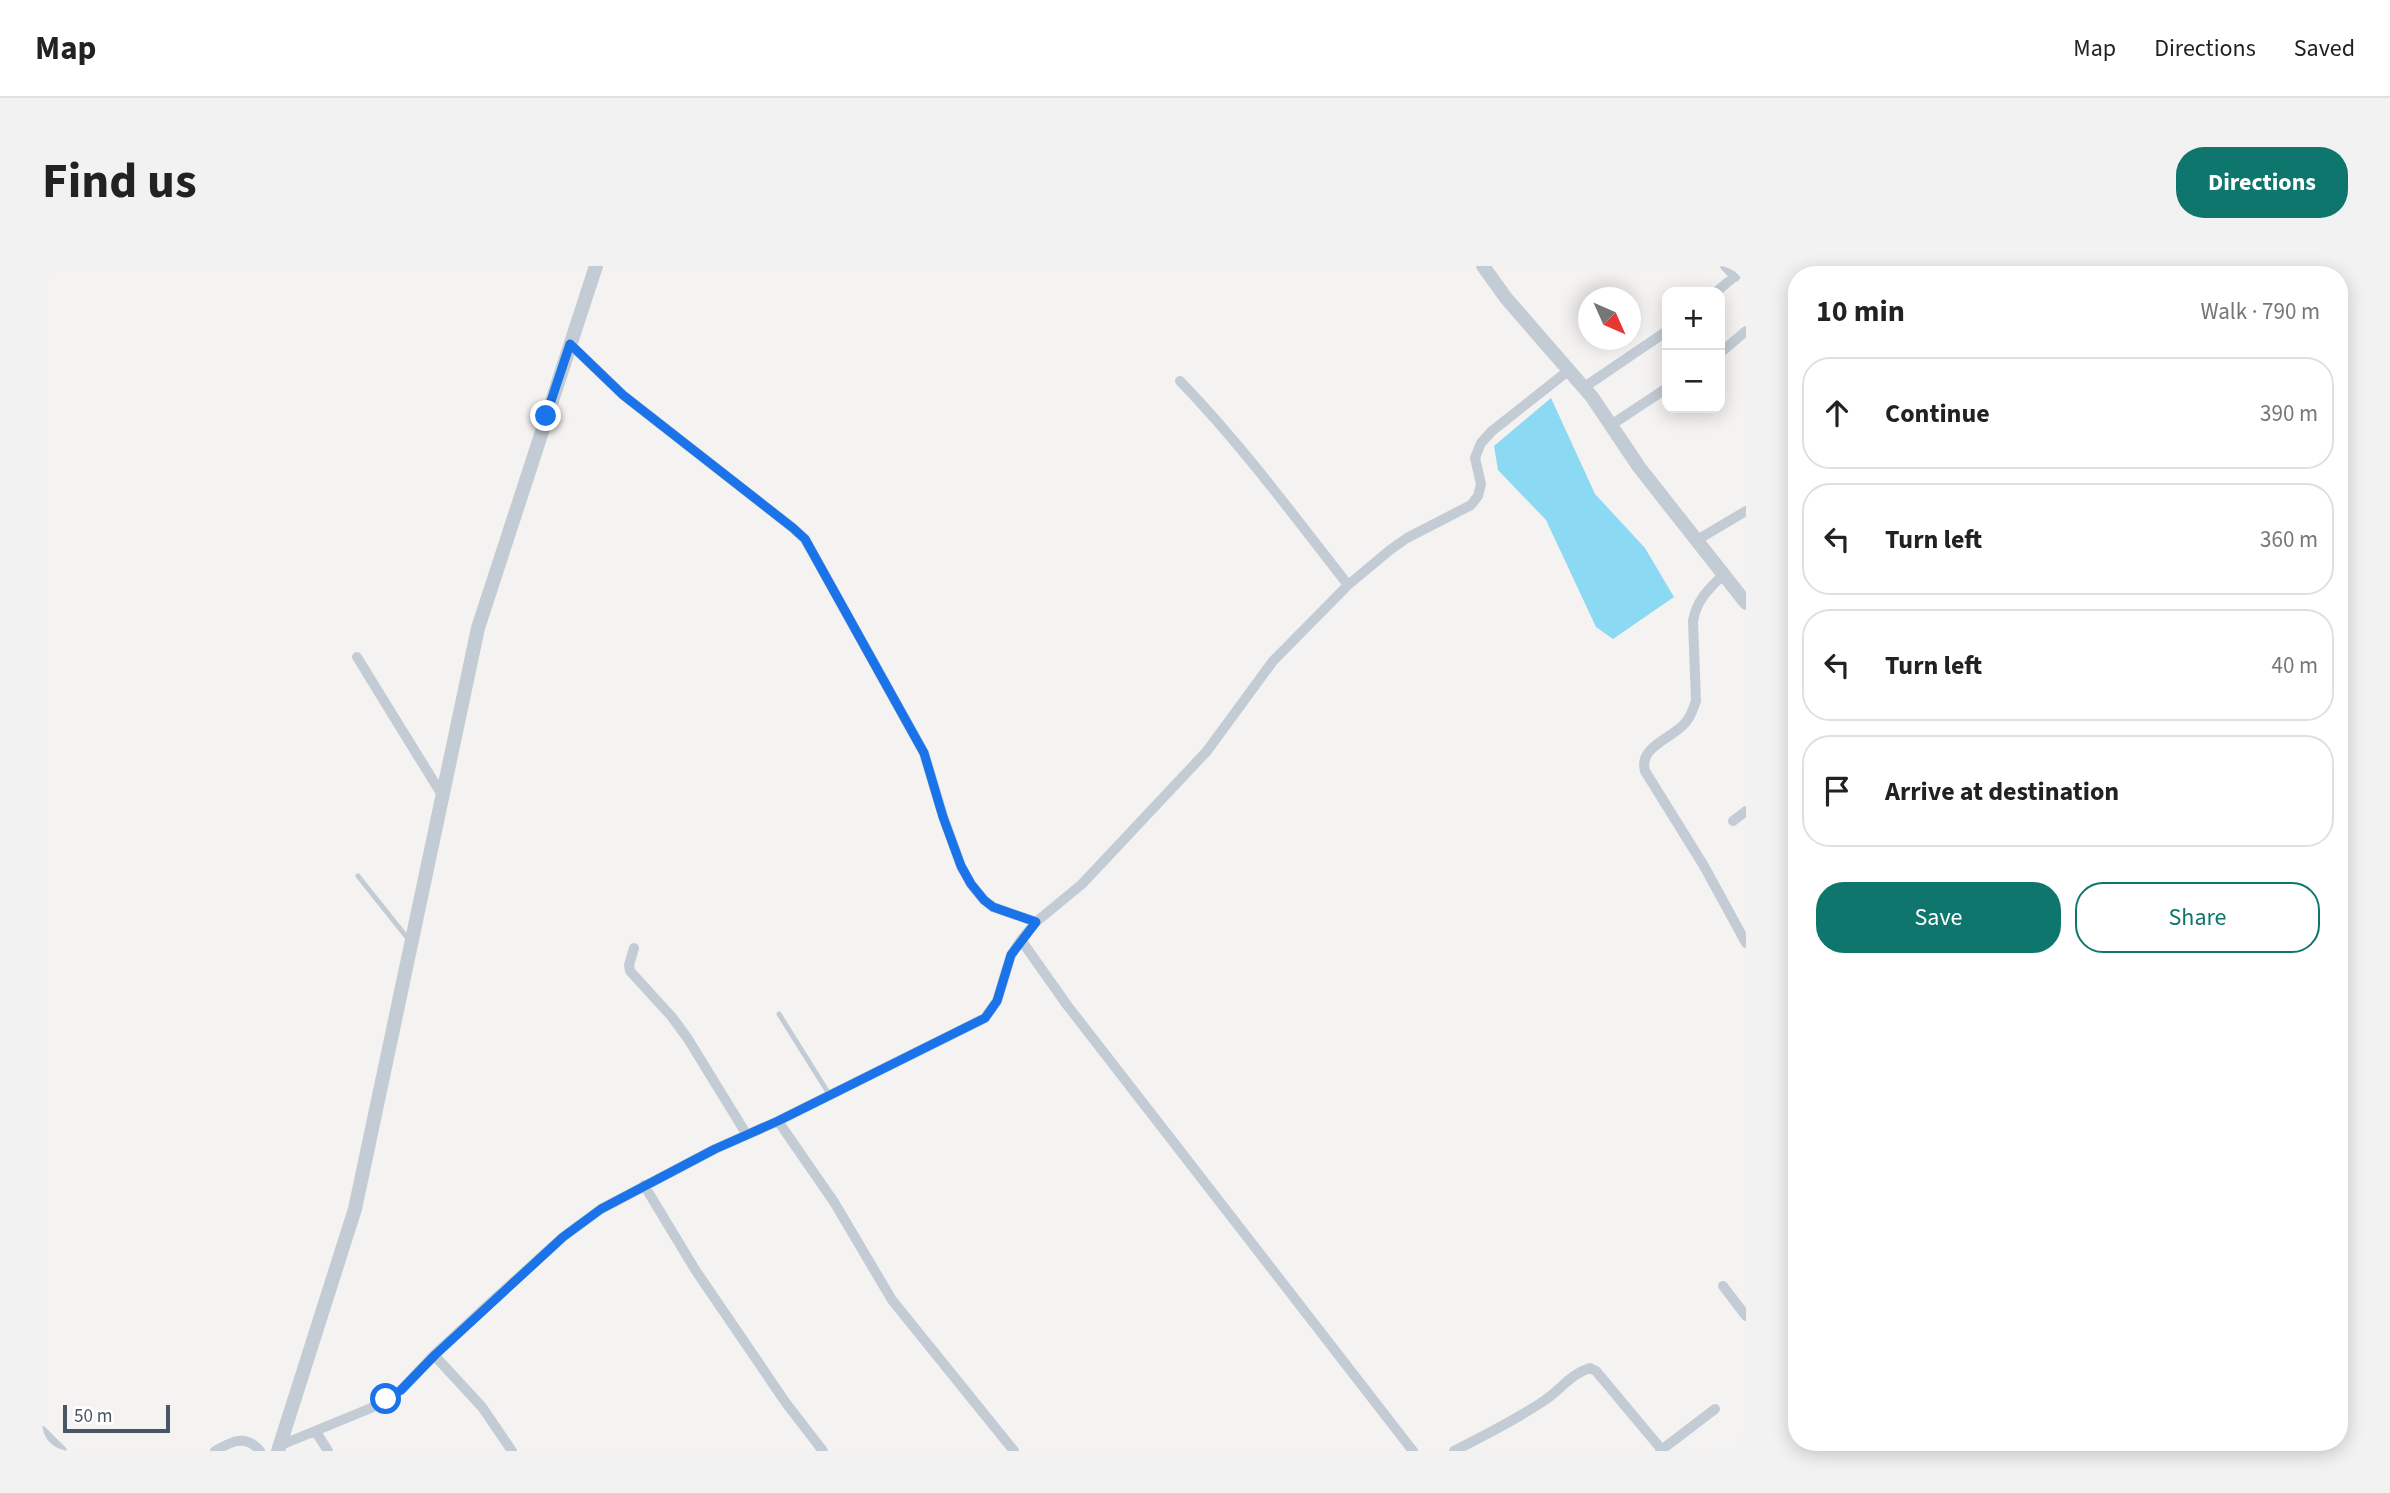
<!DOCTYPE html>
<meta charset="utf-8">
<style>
:root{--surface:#fff;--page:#f2f2f2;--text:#222;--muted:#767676;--line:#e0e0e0;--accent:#0f766e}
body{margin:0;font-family:"Source Sans 3",sans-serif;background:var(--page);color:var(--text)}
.controls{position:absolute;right:21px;top:21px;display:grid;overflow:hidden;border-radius:14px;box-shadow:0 4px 18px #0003}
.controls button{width:63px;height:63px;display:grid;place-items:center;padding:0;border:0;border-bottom:2px solid var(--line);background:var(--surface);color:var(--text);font:35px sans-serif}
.compass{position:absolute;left:1536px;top:21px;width:63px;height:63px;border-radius:50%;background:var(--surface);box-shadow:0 4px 18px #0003;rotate:135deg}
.scale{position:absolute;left:21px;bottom:18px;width:107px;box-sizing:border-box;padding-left:7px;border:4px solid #495562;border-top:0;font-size:19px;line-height:24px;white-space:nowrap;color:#495562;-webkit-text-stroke:5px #fff;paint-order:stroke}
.stop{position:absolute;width:21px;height:21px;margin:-16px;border:5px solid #1a73e8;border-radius:50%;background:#fff}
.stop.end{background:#1a73e8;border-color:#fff;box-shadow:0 2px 7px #0008}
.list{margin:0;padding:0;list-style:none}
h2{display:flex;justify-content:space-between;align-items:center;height:91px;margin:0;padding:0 28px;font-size:30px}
h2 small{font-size:23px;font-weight:400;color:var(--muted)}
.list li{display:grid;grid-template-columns:46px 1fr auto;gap:21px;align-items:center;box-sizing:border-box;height:112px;margin:0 14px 14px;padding:0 14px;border:2px solid var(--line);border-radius:28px}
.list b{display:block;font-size:26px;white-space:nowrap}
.list em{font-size:23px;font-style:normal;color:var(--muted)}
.actions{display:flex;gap:14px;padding:21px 28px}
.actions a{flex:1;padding:16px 0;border:2px solid var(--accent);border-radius:28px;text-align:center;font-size:24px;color:var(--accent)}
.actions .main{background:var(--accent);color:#fff}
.icon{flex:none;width:38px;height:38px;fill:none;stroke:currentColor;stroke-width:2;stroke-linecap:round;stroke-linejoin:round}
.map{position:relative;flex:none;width:1704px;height:1185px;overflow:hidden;border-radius:28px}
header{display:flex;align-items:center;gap:42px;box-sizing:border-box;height:98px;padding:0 35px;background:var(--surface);border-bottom:2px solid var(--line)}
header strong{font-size:33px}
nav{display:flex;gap:38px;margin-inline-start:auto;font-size:24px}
.intro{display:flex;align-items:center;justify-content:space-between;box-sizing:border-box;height:168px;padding:0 42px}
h1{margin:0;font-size:49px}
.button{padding:18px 32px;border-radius:28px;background:var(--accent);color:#fff;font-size:24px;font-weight:700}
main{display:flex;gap:42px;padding:0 42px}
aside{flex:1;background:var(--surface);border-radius:28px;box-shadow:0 4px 18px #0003}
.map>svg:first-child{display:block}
.water{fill:#8bd9f2}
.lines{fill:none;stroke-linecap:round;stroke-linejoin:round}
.service{stroke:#c3ccd4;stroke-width:5}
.minor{stroke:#c3ccd4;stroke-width:10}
.tertiary{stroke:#c3ccd4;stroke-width:14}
.route{stroke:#1a73e8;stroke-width:9}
</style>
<header>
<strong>Map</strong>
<nav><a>Map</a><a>Directions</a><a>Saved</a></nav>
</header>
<div class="intro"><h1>Find us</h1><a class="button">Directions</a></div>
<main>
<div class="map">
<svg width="1704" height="1185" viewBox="0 0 1704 1185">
<rect width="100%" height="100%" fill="#f5f2f2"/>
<!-- water -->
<path class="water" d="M1509,132L1553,228L1603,282L1632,331L1571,373L1554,361L1504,254L1456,204L1452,180Z"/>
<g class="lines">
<!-- service -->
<path class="service" d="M316,610L367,674
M737,748L787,828"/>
<!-- minor -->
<path class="minor" d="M1683,0L1693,11
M1674,26L1704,1
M528,78L581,129L751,262L763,273L882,487L901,550L919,600L929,618L942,634L951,641L994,656
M1678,87L1704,65
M1138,115C1199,178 1252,250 1306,319
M1541,122L1625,65
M1569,159L1625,122
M1655,274L1704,245
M1682,308C1667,323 1655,333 1651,355L1654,435C1651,443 1649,450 1644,456C1632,472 1596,480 1603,505L1662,600L1704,677
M315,391L400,529
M1691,555L1704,545
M979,674L1025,739L1371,1185
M592,682L587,699L588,705L630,751L646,773L705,869
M736,855L792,936L850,1034L972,1185
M602,919L654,1005L744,1137L781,1185
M1681,1020L1704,1050
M392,1089L440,1141L470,1185
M0,1165L20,1185
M274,1166L286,1185
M239,1179L329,1142L359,1124L392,1089L446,1039L521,971L559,943L673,883L736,855L943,752L955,735L969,689L979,674L994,656L1040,618L1165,485L1231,395L1306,319L1348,284L1365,272L1429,239L1436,230L1439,218L1433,192L1439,177L1450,165L1526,105
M173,1185C190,1175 204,1168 218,1185
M1412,1185C1443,1169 1474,1154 1503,1134C1518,1124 1530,1107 1548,1102L1554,1105L1620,1184
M1618,1185L1673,1143"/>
<!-- tertiary -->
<path class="tertiary" d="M1441,0L1464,32L1550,131L1597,201L1704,337
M236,1185L313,943L436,362L554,0"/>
</g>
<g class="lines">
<!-- route -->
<path class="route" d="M344,1133L359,1124L393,1089L521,971L559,943L673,883L736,855L943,752L955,735L969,689L994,656L951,641L942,634L929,618L919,600L901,551L882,487L763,273L751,262L581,129L528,78L504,150"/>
</g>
</svg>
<div class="controls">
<button>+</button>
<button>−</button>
</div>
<svg class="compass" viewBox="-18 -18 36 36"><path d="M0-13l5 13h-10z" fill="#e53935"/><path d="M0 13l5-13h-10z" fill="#767676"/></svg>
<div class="scale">50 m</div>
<div class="stop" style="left:344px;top:1133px"></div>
<div class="stop end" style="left:504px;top:150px"></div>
</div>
<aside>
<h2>10 min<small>Walk · 790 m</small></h2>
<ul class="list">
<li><svg class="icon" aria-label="ahead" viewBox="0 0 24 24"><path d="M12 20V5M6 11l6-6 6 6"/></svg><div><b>Continue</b></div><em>390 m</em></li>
<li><svg class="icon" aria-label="left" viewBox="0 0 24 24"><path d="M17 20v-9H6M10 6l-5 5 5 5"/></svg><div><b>Turn left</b></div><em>360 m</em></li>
<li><svg class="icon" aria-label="left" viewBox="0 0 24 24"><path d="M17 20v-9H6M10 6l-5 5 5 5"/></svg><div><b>Turn left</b></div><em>40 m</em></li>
<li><svg class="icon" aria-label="arrive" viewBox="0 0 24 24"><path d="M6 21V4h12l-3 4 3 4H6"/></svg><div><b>Arrive at destination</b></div></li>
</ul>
<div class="actions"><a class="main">Save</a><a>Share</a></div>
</aside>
</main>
